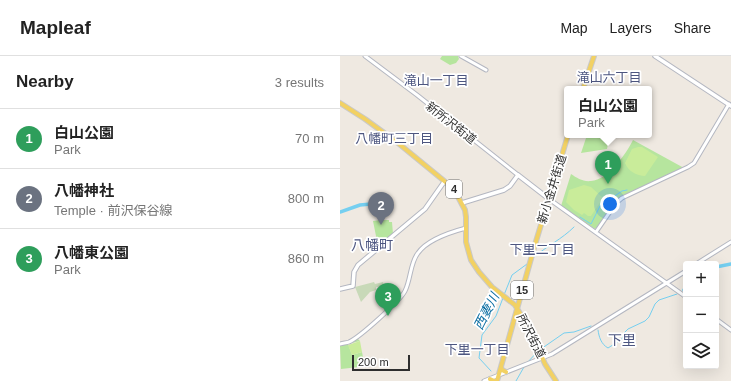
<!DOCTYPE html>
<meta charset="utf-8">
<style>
:root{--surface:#fff;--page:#f2f2f2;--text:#222;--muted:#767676;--line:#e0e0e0;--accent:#ea580c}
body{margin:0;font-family:Helvetica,"Noto Sans JP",sans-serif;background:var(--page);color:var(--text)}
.controls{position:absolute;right:12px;bottom:12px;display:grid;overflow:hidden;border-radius:4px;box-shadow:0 4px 16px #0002}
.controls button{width:36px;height:36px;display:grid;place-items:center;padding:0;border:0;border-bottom:1px solid var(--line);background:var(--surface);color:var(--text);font:20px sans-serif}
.scale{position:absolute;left:12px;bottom:10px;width:58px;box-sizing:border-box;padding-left:4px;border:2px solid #2e2e2e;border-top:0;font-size:11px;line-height:14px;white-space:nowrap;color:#2e2e2e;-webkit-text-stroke:3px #fff;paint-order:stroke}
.you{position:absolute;left:270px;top:148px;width:14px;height:14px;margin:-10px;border:3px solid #fff;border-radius:50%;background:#1a73e8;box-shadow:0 0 0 6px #1a73e833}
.badge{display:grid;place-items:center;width:26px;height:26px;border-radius:50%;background:var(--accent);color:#fff;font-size:13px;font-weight:700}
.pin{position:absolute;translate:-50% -33px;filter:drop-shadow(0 1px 2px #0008)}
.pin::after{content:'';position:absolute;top:21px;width:14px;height:12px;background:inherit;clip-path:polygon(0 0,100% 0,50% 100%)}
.popup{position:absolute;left:224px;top:30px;width:88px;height:52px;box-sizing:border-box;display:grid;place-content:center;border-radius:4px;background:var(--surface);filter:drop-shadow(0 1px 3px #0005);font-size:13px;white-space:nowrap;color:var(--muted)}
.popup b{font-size:15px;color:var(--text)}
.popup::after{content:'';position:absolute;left:50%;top:100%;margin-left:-8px;border:8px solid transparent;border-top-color:var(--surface)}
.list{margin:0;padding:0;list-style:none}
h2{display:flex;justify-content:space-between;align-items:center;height:52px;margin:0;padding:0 16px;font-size:17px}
h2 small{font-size:13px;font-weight:400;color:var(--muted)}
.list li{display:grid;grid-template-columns:26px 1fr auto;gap:12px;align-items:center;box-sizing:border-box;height:60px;padding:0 16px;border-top:1px solid var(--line)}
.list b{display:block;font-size:15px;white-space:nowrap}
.list p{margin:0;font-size:13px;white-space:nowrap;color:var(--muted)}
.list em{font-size:13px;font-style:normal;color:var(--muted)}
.icon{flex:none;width:22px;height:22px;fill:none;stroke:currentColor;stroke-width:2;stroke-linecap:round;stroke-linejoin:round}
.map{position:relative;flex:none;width:391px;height:325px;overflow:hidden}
header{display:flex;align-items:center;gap:24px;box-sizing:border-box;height:56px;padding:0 20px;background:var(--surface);border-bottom:1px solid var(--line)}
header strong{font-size:19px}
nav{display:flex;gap:22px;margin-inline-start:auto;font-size:14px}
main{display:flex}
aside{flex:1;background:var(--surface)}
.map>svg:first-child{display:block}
.green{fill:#b6e59e}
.cemetery{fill:#c8d9b8}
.pitch{fill:#c9ec9a}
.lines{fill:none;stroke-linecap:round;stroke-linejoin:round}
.stream{stroke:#75cff0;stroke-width:1}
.river{stroke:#75cff0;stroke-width:3.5}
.tertiary-casing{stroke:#b4b7c1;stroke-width:5}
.secondary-casing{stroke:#b4b7c1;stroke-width:5.5}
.primary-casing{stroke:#c9c9c9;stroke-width:6}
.tertiary{stroke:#fff;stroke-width:3}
.secondary{stroke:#fff;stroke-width:3.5}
.primary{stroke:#f2d163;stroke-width:4}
.labels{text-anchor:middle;stroke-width:3.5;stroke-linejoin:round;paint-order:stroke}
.shield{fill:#fff;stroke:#6d6d6d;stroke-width:1}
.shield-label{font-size:11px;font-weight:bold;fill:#2e2e2e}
.street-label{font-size:12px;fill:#2e2e2e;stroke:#fff}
.neighbourhood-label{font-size:13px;fill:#4d5680;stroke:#fff}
.water-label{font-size:13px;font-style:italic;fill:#0d6fa3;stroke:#fff}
.quarter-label{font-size:14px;fill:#4d5680;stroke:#fff}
</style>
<header>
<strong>Mapleaf</strong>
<nav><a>Map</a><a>Layers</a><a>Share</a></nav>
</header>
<main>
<aside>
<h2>Nearby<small>3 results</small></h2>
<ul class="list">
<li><span class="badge" style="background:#2e9e5b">1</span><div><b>白山公園</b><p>Park</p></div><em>70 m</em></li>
<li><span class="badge" style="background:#6b7280">2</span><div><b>八幡神社</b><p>Temple · 前沢保谷線</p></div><em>800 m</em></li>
<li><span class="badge" style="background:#2e9e5b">3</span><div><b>八幡東公園</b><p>Park</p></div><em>860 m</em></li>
</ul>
</aside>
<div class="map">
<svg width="391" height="325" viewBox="0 0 391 325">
<rect width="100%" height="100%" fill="#efe9e1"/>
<!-- green -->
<path class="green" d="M102,0H118L119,3L116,7L110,9L100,3Z
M247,79H273L268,88L267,93L241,97Z
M293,84L344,112L283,140L255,173L221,150L231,118C237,122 243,126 251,125C268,124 286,98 293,84Z
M41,164H49V166H52L53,178L38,190L33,165Z
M17,282L20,285L8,288L12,299L22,296L23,301L18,302L19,311L1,313L0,290L13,286Z"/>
<!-- cemetery -->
<path class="cemetery" d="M34,226L35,228L43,226L44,230L36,231V234L30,236L21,246L15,231Z"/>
<!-- pitch -->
<path class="pitch" d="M298,91H302L318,101L305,120C297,120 288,115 285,107L292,93Z
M244,129L251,131L263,142L251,160H248L244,157L242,159L234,154L226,146L229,134Z
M20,285L22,296L12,299L8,289Z"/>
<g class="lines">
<!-- stream -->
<path class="stream" d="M31,148L43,143
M240,161L251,168L260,150L282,135L287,134
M194,201C207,190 222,183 234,171
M164,239L172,219L187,208
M258,274C259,281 261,288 268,292L282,283L284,277L288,273L305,265L309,261L315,248L319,244L337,238
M201,293L224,277L234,276L251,270
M187,307L198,295
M151,315L139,302L142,279L156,260L163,242
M176,325L184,311"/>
<!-- river -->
<path class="river" d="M0,156L20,149L31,148
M376,211L391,208
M344,234L346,231"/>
<defs>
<path id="tertiary" d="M25,0L77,39L178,119
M121,0L146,14
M209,143L346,241
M256,176L276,147L282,142L348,111L354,107L389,48
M356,208L391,186
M376,263L391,274
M0,288C3,287 6,287 9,286C20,281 60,245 65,235C71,223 70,207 78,197C87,184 111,176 126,172
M144,325L212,298L346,215"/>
<path id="secondary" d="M315,0L391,50
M122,147L164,134L170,130L178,119L209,143
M0,233L13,230L14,216L18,209L85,153L104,126"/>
<path id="primary" d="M243,33L254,0
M0,47L25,63L58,87L114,133L125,154L126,161V186L131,204L139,216L152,231L175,249L192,278L205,308L216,325
M161,311L162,314L166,316
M150,323L154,325
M157,325L194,192L228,79"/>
</defs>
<!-- tertiary casing -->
<use href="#tertiary" class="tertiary-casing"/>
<!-- secondary casing -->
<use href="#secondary" class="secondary-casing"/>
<!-- primary casing -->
<use href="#primary" class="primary-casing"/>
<!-- tertiary -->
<use href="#tertiary" class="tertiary"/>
<!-- secondary -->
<use href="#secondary" class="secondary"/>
<!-- primary -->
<use href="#primary" class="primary"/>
</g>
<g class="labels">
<!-- shield labels -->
<g class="shield">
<rect x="106" y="124" width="16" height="18" rx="3"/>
<rect x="171" y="225" width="22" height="18" rx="3"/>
</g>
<g class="shield-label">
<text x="114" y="137">4</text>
<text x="182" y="238">15</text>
</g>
<!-- street labels -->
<g class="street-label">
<text transform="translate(111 67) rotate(38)" y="4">新所沢街道</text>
<text transform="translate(212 133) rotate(-73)" y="4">新小金井街道</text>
<text transform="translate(191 280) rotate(63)" y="4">所沢街道</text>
</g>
<!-- neighbourhood labels -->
<g class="neighbourhood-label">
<text x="269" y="26">滝山六丁目</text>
<text x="96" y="29">滝山一丁目</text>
<text x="54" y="87">八幡町三丁目</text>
<text x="202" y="198">下里二丁目</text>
<text x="137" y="298">下里一丁目</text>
</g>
<!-- water labels -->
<g class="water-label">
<text transform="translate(146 255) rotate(-63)" y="5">西妻川</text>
</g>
<!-- quarter labels -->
<g class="quarter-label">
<text x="32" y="194">八幡町</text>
<text x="282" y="289">下里</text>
</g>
</g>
</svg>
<div class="controls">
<button>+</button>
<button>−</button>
<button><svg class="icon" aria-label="layers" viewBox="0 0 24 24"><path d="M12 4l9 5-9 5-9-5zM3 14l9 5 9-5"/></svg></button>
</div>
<div class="scale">200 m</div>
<div class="you"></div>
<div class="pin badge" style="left:268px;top:128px;background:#2e9e5b">1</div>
<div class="popup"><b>白山公園</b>Park</div>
<div class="pin badge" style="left:41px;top:169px;background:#6b7280">2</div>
<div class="pin badge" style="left:48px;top:260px;background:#2e9e5b">3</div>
</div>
</main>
